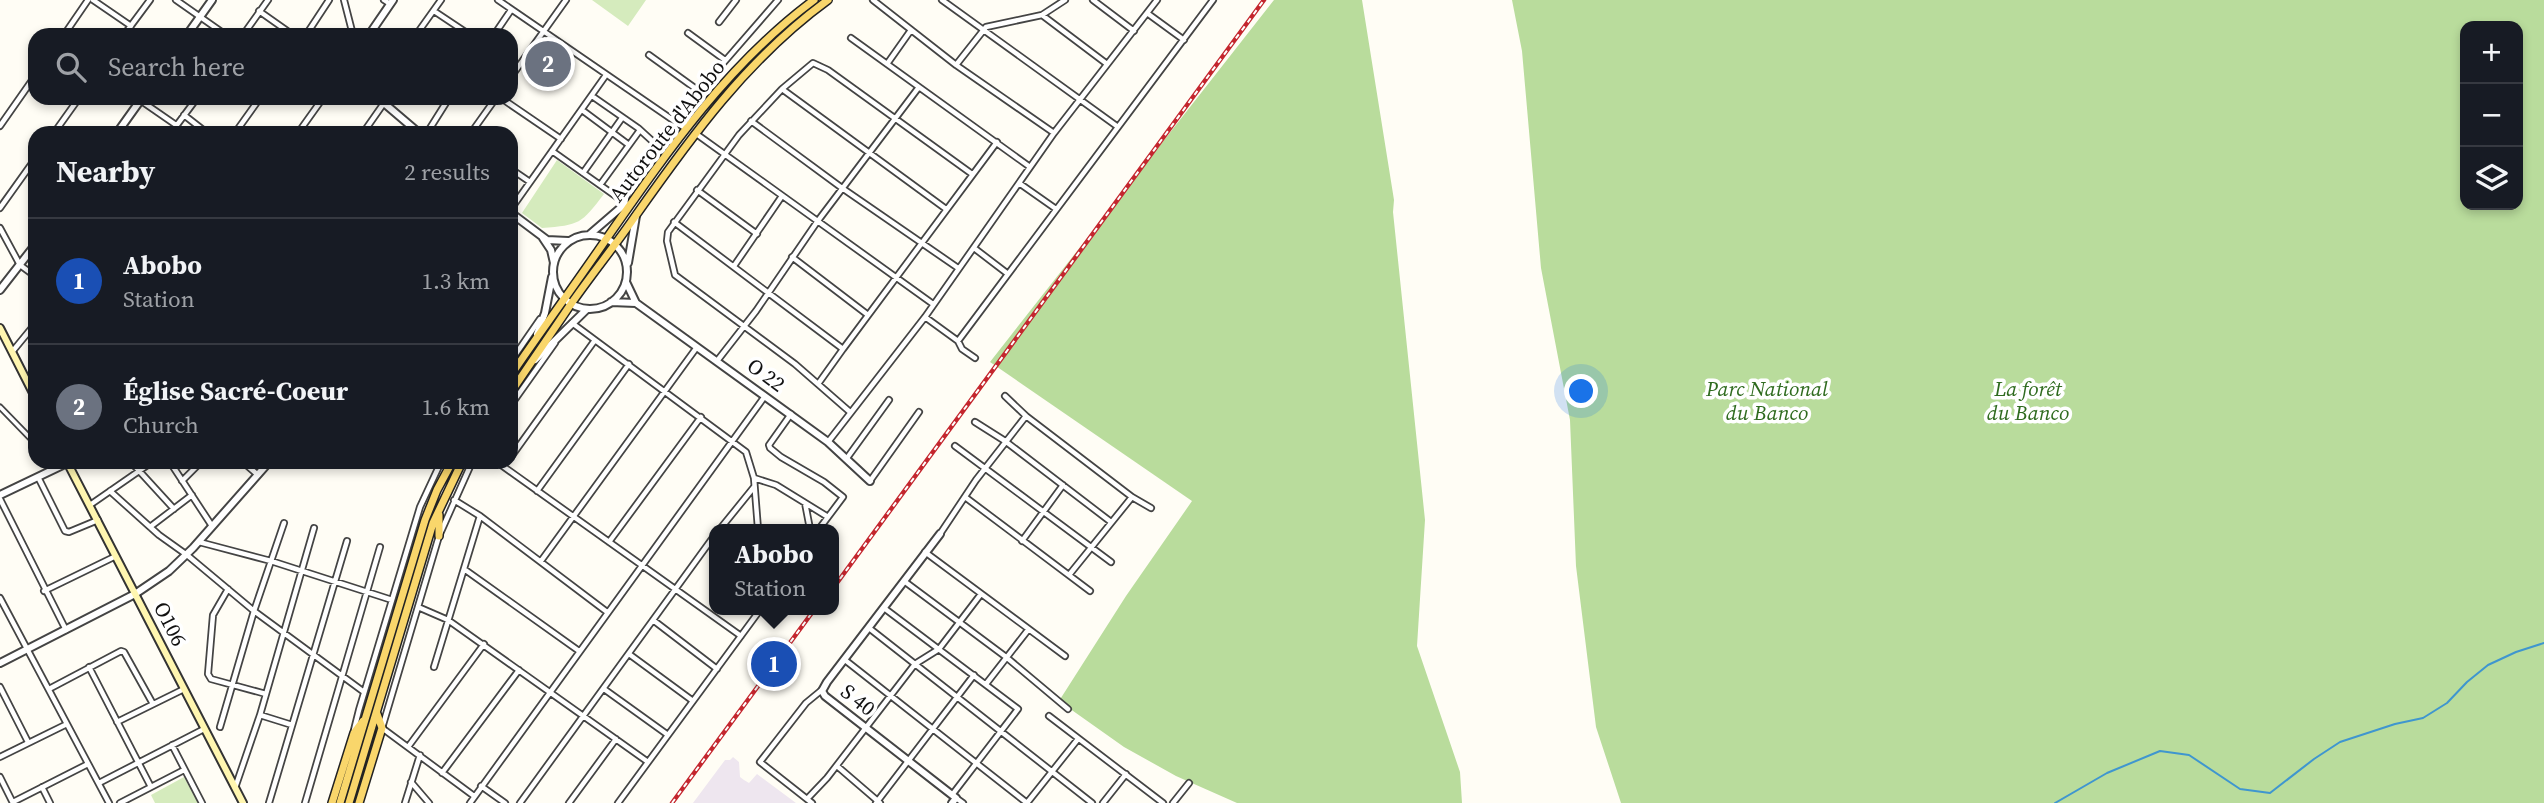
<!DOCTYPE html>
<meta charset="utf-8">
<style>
:root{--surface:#171b24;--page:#242831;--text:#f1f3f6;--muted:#9ea1a6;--line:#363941;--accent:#0b8043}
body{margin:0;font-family:"Source Serif 4",serif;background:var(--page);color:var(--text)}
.controls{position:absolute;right:21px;top:21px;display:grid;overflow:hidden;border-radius:14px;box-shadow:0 4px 10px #0003}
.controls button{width:63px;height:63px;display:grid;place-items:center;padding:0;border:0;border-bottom:2px solid var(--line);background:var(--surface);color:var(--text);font:35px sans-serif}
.you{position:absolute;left:1582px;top:392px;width:24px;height:24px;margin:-18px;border:5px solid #fff;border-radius:50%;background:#1a73e8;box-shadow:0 0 0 10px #1a73e833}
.badge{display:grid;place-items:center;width:46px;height:46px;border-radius:50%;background:var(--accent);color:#fff;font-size:23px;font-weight:700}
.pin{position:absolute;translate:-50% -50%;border:4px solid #fff;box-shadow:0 2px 7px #0006}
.popup{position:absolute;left:709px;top:524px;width:130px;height:91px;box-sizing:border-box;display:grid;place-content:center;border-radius:14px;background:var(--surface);filter:drop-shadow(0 2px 5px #0005);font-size:23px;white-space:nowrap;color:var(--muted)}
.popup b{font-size:26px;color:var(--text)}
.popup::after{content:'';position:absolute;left:50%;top:100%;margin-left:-14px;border:14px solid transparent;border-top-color:var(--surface)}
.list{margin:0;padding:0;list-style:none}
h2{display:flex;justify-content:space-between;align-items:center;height:91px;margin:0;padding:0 28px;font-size:30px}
h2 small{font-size:23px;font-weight:400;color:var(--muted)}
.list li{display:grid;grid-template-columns:46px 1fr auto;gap:21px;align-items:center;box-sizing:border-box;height:126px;padding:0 28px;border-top:2px solid var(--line)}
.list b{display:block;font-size:26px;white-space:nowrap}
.list p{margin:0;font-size:23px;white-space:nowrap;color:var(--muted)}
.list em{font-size:23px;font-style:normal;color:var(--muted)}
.icon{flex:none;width:38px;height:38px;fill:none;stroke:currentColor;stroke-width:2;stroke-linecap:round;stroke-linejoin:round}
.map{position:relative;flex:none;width:2544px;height:803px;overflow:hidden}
.search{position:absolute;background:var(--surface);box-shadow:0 4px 10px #0003;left:28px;top:28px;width:490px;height:77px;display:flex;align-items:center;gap:18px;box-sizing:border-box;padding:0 24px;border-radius:21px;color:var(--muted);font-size:26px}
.panel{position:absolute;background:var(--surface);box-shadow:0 4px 10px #0003;left:28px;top:126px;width:490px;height:343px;border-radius:21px}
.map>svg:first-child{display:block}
.industrial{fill:#eee6ef}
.green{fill:#d5ebbd}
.forest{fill:#b9dc9c;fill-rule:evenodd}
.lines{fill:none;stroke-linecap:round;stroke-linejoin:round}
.stream{stroke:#3f96cf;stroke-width:2}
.pedestrian-casing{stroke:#444;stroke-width:7}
.minor-casing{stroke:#444;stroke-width:8}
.tertiary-casing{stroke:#444;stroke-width:10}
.secondary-casing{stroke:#333;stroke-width:10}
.primary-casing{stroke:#222;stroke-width:10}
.pedestrian{stroke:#fff;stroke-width:3.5}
.minor{stroke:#fff;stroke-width:4.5}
.tertiary{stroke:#fff;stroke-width:6}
.secondary{stroke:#fff6b0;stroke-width:6}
.primary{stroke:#f9d66b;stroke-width:7}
.rail-casing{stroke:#c4262e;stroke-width:4.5}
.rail{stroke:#fff;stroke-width:2;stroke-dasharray:5;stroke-linecap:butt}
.labels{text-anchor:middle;stroke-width:7;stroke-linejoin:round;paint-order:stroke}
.street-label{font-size:21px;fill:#111;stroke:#fff}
.park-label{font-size:21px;font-style:italic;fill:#2f6b1f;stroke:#fff}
</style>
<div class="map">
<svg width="2544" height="803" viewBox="0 0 2544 803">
<rect width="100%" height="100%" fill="#fffdf5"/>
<!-- industrial -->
<path class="industrial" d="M733,757L739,762L740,777L744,780L749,783L757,774L796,803H693L725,760H730Z"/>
<!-- green -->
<path class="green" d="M592,0H646L628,26Z
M557,160L604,194C581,224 580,225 542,228L522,213Z
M184,777L198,803H155L151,795Z"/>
<!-- forest -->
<path class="forest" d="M1274,0H1362L1394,200L1393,212L1425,520L1417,646L1460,772L1462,803H1237L1176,776L1124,747L1059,701L1126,596L1192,501L990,362Z
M1512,0H2544V803H1621L1596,727L1576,566L1570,420L1541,268L1522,51ZM2465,26H2518V205H2465Z"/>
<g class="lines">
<!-- stream -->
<path class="stream" d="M2055,803L2107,773L2160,751L2189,755L2240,789L2270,793L2314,759L2340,742L2395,724L2423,718L2447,703L2467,682L2488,665L2516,652L2544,643"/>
<defs>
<path id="pedestrian" d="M0,407L35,443"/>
<path id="minor" d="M93,0L131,26
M176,0L226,35
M344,0L353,35
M384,0L390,4
M498,0L686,129
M873,0L956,65L1054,133
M942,0L1118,127
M1093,0L1134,31
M259,11L293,35
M434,11L470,35
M1147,13L1184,40
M1042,15L1107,64
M719,22L736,0
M688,33L725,60
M64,35L88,0
M124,35L150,0
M243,35L268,0
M306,35L329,0
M416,35L441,0
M494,35L511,10
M851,38L1030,167
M649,55L699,91
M887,64L911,30
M956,65L986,27L1042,15L1065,0
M511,77L566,0
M782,89L946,209
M592,96L638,128L661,149
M137,98L176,125
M501,98L561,139
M582,110L629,145
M184,115L207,133
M751,121L842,188L958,268
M0,126L35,76
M54,133L79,98
M171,133L197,98
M235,133L260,98
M298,133L323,98
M363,133L384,103
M427,133L449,98
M471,133L496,98
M695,133L933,304
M552,151L624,202
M511,169L530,182
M583,173L622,118
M1019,183L1056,209
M600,185L640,130
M697,190L757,234
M625,204L627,192L699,91L778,0
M0,208L35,159
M511,209L606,75
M674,222L843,349L997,142
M0,228L20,265L35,276
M974,248L1008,274
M792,257L868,315
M734,266L782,196
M925,317L958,341L962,349L975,358
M572,323L746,452L754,478L758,529
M958,341L1213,0
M12,352L35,324
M511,361L540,319
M717,361L756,311L817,222L919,87
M818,384L843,349
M1005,396L1026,416
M511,405L555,343
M850,412L795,364L675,275L667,241L668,232L739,135L782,89L813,63L828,70L972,174
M791,414L769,445L770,448L781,457L824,482L843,497L819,529
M975,422L1005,441L1111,522
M828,442L925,317L1054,133L1157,0
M955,446L1111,562
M511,457L595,340
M847,458L889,400
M131,462L174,509
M170,462L212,526
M243,462L258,475
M309,462H313
M472,462L439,536L382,728L474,796
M497,462L741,636
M38,477L65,531L69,532L98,520
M754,478L776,485L828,517
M182,481L201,462
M870,481L919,412
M110,491L159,535L187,555L254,611L364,692
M537,491L629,364
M965,497L1090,591
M0,499L66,630
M454,500L480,516L607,612
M805,503L810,529
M90,505L152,462
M150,527L192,495
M720,529L754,487
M940,534L976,480L1026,416L1132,497L1151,508
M1022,541L1063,485
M199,542L271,561L392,600
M609,542L701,417
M925,552L1065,656
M541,561L697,347
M464,569L579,651
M1069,575L1132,497
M904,581L1006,657L1068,709
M228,589L213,615L208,674L211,679L266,694
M44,591L116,556
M0,598L109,803
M418,607L448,620L648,762
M884,608L1018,709L952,795
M653,620L717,669
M869,628L1092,803
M629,654L693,701
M845,660L1027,803
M89,667L151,787
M434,667L480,516
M986,684L1028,630
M0,687L28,742
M49,689L121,651L124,652L153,704
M604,689L668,735
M260,715L292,725
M1049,716L1163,803
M117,722L184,689
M220,727L254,611L284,523
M354,730L359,710L420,507L441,462
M172,745L202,803
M408,747L484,644
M0,757L67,724
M837,766L880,803
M442,773L519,670
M0,777L13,803
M411,782L429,803
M99,783L204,729
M481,786L505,803
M42,787L50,803
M235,788L260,715L314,528
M956,798L963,803
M807,799L827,778L915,664L939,649L981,594
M13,802L88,764
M120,803L184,770
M269,803L347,541
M305,803L380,547
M405,803L420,755
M470,803L765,396
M520,803L714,536
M569,803L616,739
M618,803L760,610
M812,803L760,762L806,703L823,689
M876,803L974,675
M1027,803L1078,739
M1103,803L1126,774
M1173,803L1189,783"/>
<path id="tertiary" d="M187,35L212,0
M369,35L393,0
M378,98L419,133
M117,133L142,98
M511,213L547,240L568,241
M589,235L625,204
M553 272a37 37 0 1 1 74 0a37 37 0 1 1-74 0Z
M543,238L551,250L554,263
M628,263L636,216
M626,282L636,303L828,442L870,481
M0,290L35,245
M611,302L636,303
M537,334L545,313L552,277
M535,360L587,309
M0,495L67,463
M940,534L827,682L822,691L825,696L956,798L952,803
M0,663L135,594L169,571L193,548L269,462"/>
<path id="secondary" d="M0,328L35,397
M67,462L243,803"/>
<path id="primary" d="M511,375C543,328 577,282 609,235C669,149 729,63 814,0
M511,392C531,363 551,333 571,304C591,275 614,247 634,218C691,137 747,59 828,0
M439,536V515
M332,803L354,733L363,721
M340,803L425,520L437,490L452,462
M349,803L433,523L462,462
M359,803L382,728L377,714"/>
</defs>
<!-- pedestrian casing -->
<use href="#pedestrian" class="pedestrian-casing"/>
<!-- minor casing -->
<use href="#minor" class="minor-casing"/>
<!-- tertiary casing -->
<use href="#tertiary" class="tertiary-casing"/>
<!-- secondary casing -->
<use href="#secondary" class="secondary-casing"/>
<!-- primary casing -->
<use href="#primary" class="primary-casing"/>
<!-- pedestrian -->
<use href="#pedestrian" class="pedestrian"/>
<!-- minor -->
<use href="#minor" class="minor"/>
<!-- tertiary -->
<use href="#tertiary" class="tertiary"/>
<!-- secondary -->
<use href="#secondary" class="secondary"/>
<!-- primary -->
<use href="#primary" class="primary"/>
<defs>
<path id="rail" d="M834,587L1264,0
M672,803L814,610"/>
</defs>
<!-- rail casing -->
<use href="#rail" class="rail-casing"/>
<!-- rail -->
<use href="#rail" class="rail"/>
</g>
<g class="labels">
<!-- street labels -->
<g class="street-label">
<text transform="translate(667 131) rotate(-52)" y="7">Autoroute d'Abobo</text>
<text transform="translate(766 375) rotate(36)" y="7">O 22</text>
<text transform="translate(170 624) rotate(63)" y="7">O106</text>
<text transform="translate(858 700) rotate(39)" y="7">S 40</text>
</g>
<!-- park labels -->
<g class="park-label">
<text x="1767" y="396">Parc National<tspan x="1767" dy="24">du Banco</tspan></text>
<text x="2028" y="396">La forêt<tspan x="2028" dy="24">du Banco</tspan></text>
</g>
</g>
</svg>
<div class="controls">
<button>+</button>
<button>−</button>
<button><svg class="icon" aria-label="layers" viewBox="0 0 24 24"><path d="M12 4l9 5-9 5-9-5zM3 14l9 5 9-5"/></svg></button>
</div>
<div class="you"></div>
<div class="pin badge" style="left:774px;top:664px;background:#1a4fb4">1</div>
<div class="popup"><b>Abobo</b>Station</div>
<div class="pin badge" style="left:548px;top:64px;background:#6b7280">2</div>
<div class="search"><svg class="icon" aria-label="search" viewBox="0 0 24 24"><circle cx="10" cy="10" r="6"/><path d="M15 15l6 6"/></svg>Search here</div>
<section class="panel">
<h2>Nearby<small>2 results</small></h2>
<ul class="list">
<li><span class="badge" style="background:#1a4fb4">1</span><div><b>Abobo</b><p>Station</p></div><em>1.3 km</em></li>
<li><span class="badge" style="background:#6b7280">2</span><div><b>Église Sacré-Coeur</b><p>Church</p></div><em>1.6 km</em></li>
</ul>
</section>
</div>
